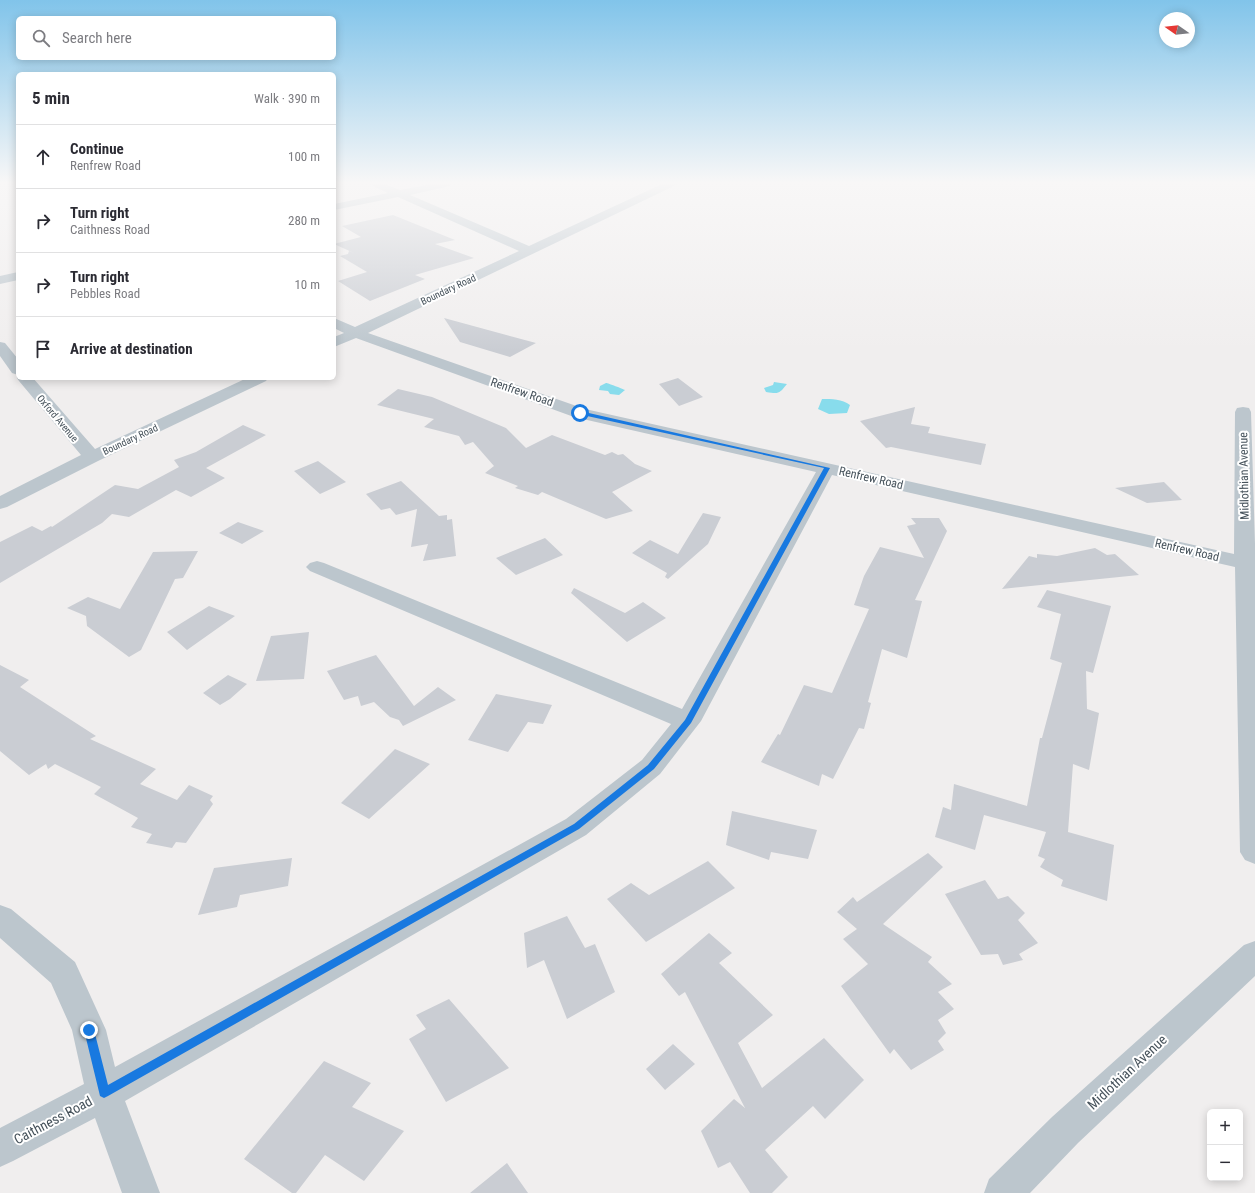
<!DOCTYPE html>
<meta charset="utf-8">
<style>
:root{--surface:#fff;--page:#f7f7f7;--text:#2b2b33;--muted:#7c7c81;--line:#e1e1e2}
body{margin:0;font-family:"Roboto Condensed",sans-serif;background:var(--page);color:var(--text)}
.controls{position:absolute;right:12px;bottom:12px;display:grid;overflow:hidden;border-radius:6px;box-shadow:0 2px 10px #0003}
.controls button{width:36px;height:36px;display:grid;place-items:center;padding:0;border:0;border-bottom:1px solid var(--line);background:var(--surface);color:var(--text);font:20px sans-serif}
.compass{position:absolute;left:1159px;top:12px;width:36px;height:36px;border-radius:50%;background:var(--surface);box-shadow:0 2px 10px #0003;rotate:284deg}
.stop{position:absolute;width:12px;height:12px;margin:-9px;border:3px solid #1879e0;border-radius:50%;background:#fff}
.stop.end{background:#1879e0;border-color:#fff;box-shadow:0 1px 4px #0008}
.list{margin:0;padding:0;list-style:none}
h2{display:flex;justify-content:space-between;align-items:center;height:52px;margin:0;padding:0 16px;font-size:17px}
h2 small{font-size:13px;font-weight:400;color:var(--muted)}
.list li{display:grid;grid-template-columns:26px 1fr auto;gap:12px;align-items:center;box-sizing:border-box;height:64px;padding:0 16px;border-top:1px solid var(--line)}
.list b{display:block;font-size:15px;white-space:nowrap}
.list p{margin:0;font-size:13px;white-space:nowrap;color:var(--muted)}
.list em{font-size:13px;font-style:normal;color:var(--muted)}
.icon{flex:none;width:22px;height:22px;fill:none;stroke:currentColor;stroke-width:2;stroke-linecap:round;stroke-linejoin:round}
.map{position:relative;flex:none;width:1255px;height:1193px;overflow:hidden}
.search{position:absolute;background:var(--surface);box-shadow:0 2px 10px #0003;left:16px;top:16px;width:320px;height:44px;display:flex;align-items:center;gap:10px;box-sizing:border-box;padding:0 14px;border-radius:6px;color:var(--muted);font-size:15px}
.panel{position:absolute;background:var(--surface);box-shadow:0 2px 10px #0003;left:16px;top:72px;width:320px;height:308px;border-radius:6px}
.map>svg:first-child{display:block}
.water{fill:#88dcec}
.building{fill:#cacdd3}
.lines{fill:none;stroke-linecap:round;stroke-linejoin:round}
.minor{fill:#bcc6cd;fill-rule:evenodd}
.route{fill:#1879e0}
.labels{text-anchor:middle;stroke-width:4;stroke-linejoin:round;paint-order:stroke}
.far-street-label{font-size:10px;fill:#46525b;stroke:#fff}
.street-label{font-size:12px;fill:#46525b;stroke:#fff}
.near-street-label{font-size:14px;fill:#46525b;stroke:#fff}
</style>
<div class="map">
<svg width="1255" height="1193" viewBox="0 0 1255 1193">
<rect width="100%" height="100%" fill="#f0eeee"/>
<!-- water -->
<path class="water" d="M774,382L787,384C779,394 779,394 766,392L764,388L773,385Z
M606,383C608,383 623,389 625,390L619,395L610,394L608,391L599,390L600,386Z
M822,399C832,399 842,399 850,405L847,413L829,414L818,409Z"/>
<!-- building -->
<path class="building" d="M393,215L455,240L435,244L474,258L415,275L425,279L370,301L338,281L367,272L340,256L348,254L349,251L354,253L334,244L361,237L342,226Z
M444,318L536,343L510,357L460,342Z
M678,378L703,397L679,406L659,384Z
M398,389L432,397L506,428L526,448L552,435L605,455L612,452L618,455L623,454L635,464L652,471L612,492L633,511L606,519L542,492L538,495L515,488L518,486L485,473L494,466L473,442L465,445L459,436L424,427L434,419L377,405Z
M915,407L911,424L930,427L928,433L986,444L981,465L891,447L886,448L860,421Z
M243,425L266,435L206,468L225,478L191,497L176,490L129,517L112,514L102,523L0,583V542L32,526L42,531L51,526L52,527L115,485L138,489L179,467L174,460L196,452Z
M318,461L346,482L320,494L294,471Z
M401,481L439,516L447,515V520L452,519L456,556L423,561L428,544L411,547L417,509L396,515L390,508L381,510L366,494Z
M1164,482L1182,500L1147,503L1115,488Z
M703,513L721,517L708,544L668,579L665,577L667,573L632,553L650,540L678,554Z
M911,518H939L947,531L915,600L922,601L907,658L882,649L868,702L871,703L864,729L859,728L833,779L822,774L819,786L761,762L778,734L780,735L804,685L832,693L869,609L854,605L864,576L880,547L924,558L907,526L916,524Z
M238,522L264,531L242,544L219,533Z
M545,538L563,555L516,575L496,558Z
M1095,548L1107,555L1115,554L1139,575L1002,589L1029,556L1037,558V554L1057,556Z
M198,551L183,578L175,579L141,650L129,657L87,626L86,616L67,608L88,597L120,609L153,552Z
M574,588L625,613L643,602L666,618L627,642L571,593Z
M1047,590L1111,606L1093,673L1086,671L1087,709L1099,713L1089,770L1073,764L1068,832L1114,845L1107,901L1061,886L1063,880L1040,867L1045,859L1038,856L1046,832L984,815L975,850L935,837L943,807L951,810L954,784L1027,806L1040,738H1042L1062,663L1050,659L1061,614L1037,607Z
M209,606L235,616L187,650L167,632Z
M309,632L304,679L256,681L271,636Z
M376,655L414,706L438,687L456,700L403,726L399,720L390,717L374,702L361,706L358,696L344,700L327,671Z
M0,665L29,680L20,687L96,736L90,739L156,769L140,784L177,800L189,785L213,796L210,800L213,804L186,843L176,842L172,848L146,843L152,834L131,827L138,818L94,794L101,787L55,764L48,769L46,764L29,775L0,751Z
M228,675L247,684L230,699L220,705L203,693Z
M496,694L552,705L543,724L528,722L508,752L468,740Z
M395,749L430,764L369,819L341,803Z
M732,811L817,830L808,859L771,852L769,860L726,845Z
M928,853L943,867L883,924L932,957L928,962L952,984L938,992L954,1009L938,1020L946,1033L938,1041L944,1050L911,1070L894,1049L890,1054L841,986L868,964L843,939L857,929L837,912L853,897L857,902Z
M292,858L288,886L240,895L237,907L198,915L214,868Z
M708,861L735,888L646,942L607,899L631,883L649,895Z
M985,880L998,899L1008,896L1025,913L1018,920L1038,943L1019,954L1023,960L1003,965L998,954L981,955L945,894Z
M567,916L585,948L595,944L615,992L567,1019L544,960L527,968L524,933Z
M709,933L732,953L719,963L773,1015L738,1043L762,1088L824,1038L864,1080L825,1119L813,1106L765,1150L788,1177L772,1193H750L730,1162L718,1168L701,1131L734,1099L745,1108L685,992L679,996L661,974Z
M449,999L509,1068L446,1102L409,1039L426,1029L416,1015Z
M673,1044L695,1064L665,1090L646,1069Z
M324,1061L371,1083L352,1107L404,1131L364,1181L325,1155L296,1193H292L244,1159Z
M507,1163L528,1193H470Z"/>
<g class="lines">
<!-- minor -->
<path class="minor" d="M372,184H385L400,190L432,184H451L450,186L410,195L529,246L662,184H675L674,186L368,333L585,409L1234,554L1235,412L1237,408L1243,407L1249,408L1251,412L1255,544V864L1245,860L1240,852L1235,567L832,475L701,721L660,774L586,835L125,1101L160,1193H122L95,1118L13,1161L0,1167V1128L84,1084L72,1030L51,983L0,938V905L11,909L75,962L106,1030L115,1067L566,819L642,760L671,724L310,571L306,567L310,563L317,561L324,563L682,709L816,472L574,417L356,338L334,347V337L344,333L334,328V318L355,327L519,251L398,197L334,210V204L388,193L373,186Z
M18,272V280L0,284V276Z
M0,342L5,343L18,359V375L12,373L0,356Z
M18,377V378H33L95,449L247,378H268L266,381L98,461L7,507L0,509V496L81,455L19,381L17,378Z
M1255,941V976L1078,1143L1030,1193H984L989,1179L1052,1117L1244,945Z"/>
</g>
<!-- sky -->
<linearGradient id="sky" x2="0" y2="1"><stop stop-color="#81c4ea"/><stop offset="0.52" stop-color="#f8f7f7"/><stop offset="1" stop-color="#f8f7f7" stop-opacity="0"/></linearGradient>
<rect width="1255" height="351" fill="url(#sky)"/>
<!-- route -->
<path class="route" d="M580,411L830,468L691,723L654,769L579,829L108,1096L104,1098L100,1096L84,1030L85,1027L89,1026L92,1027L94,1030L108,1085L574,824L648,765L685,720L824,468L578,414Z"/>
<g class="labels">
<!-- far-street labels -->
<g class="far-street-label">
<text transform="translate(448 289) rotate(-25)" y="4">Boundary Road</text>
<text transform="translate(58 418) rotate(50)" y="4">Oxford Avenue</text>
<text transform="translate(130 439) rotate(-25)" y="4">Boundary Road</text>
</g>
<!-- street labels -->
<g class="street-label">
<text transform="translate(522 392) rotate(19)" y="4">Renfrew Road</text>
<text transform="translate(1244 476) rotate(-91)" y="4">Midlothian Avenue</text>
<text transform="translate(871 478) rotate(13)" y="4">Renfrew Road</text>
<text transform="translate(1187 550) rotate(13)" y="4">Renfrew Road</text>
</g>
<!-- near-street labels -->
<g class="near-street-label">
<text transform="translate(1127 1072) rotate(-43)" y="5">Midlothian Avenue</text>
<text transform="translate(53 1120) rotate(-28)" y="5">Caithness Road</text>
</g>
</g>
</svg>
<div class="controls">
<button>+</button>
<button>−</button>
</div>
<svg class="compass" viewBox="-18 -18 36 36"><path d="M0-13l5 13h-10z" fill="#e53935"/><path d="M0 13l5-13h-10z" fill="#7c7c81"/></svg>
<div class="stop" style="left:580px;top:413px"></div>
<div class="stop end" style="left:89px;top:1030px"></div>
<div class="search"><svg class="icon" aria-label="search" viewBox="0 0 24 24"><circle cx="10" cy="10" r="6"/><path d="M15 15l6 6"/></svg>Search here</div>
<section class="panel">
<h2>5 min<small>Walk · 390 m</small></h2>
<ul class="list">
<li><svg class="icon" aria-label="ahead" viewBox="0 0 24 24"><path d="M12 20V5M6 11l6-6 6 6"/></svg><div><b>Continue</b><p>Renfrew Road</p></div><em>100 m</em></li>
<li><svg class="icon" aria-label="right" viewBox="0 0 24 24"><path d="M7 20v-9h11M14 6l5 5-5 5"/></svg><div><b>Turn right</b><p>Caithness Road</p></div><em>280 m</em></li>
<li><svg class="icon" aria-label="right" viewBox="0 0 24 24"><path d="M7 20v-9h11M14 6l5 5-5 5"/></svg><div><b>Turn right</b><p>Pebbles Road</p></div><em>10 m</em></li>
<li><svg class="icon" aria-label="arrive" viewBox="0 0 24 24"><path d="M6 21V4h12l-3 4 3 4H6"/></svg><div><b>Arrive at destination</b></div></li>
</ul>
</section>
</div>
